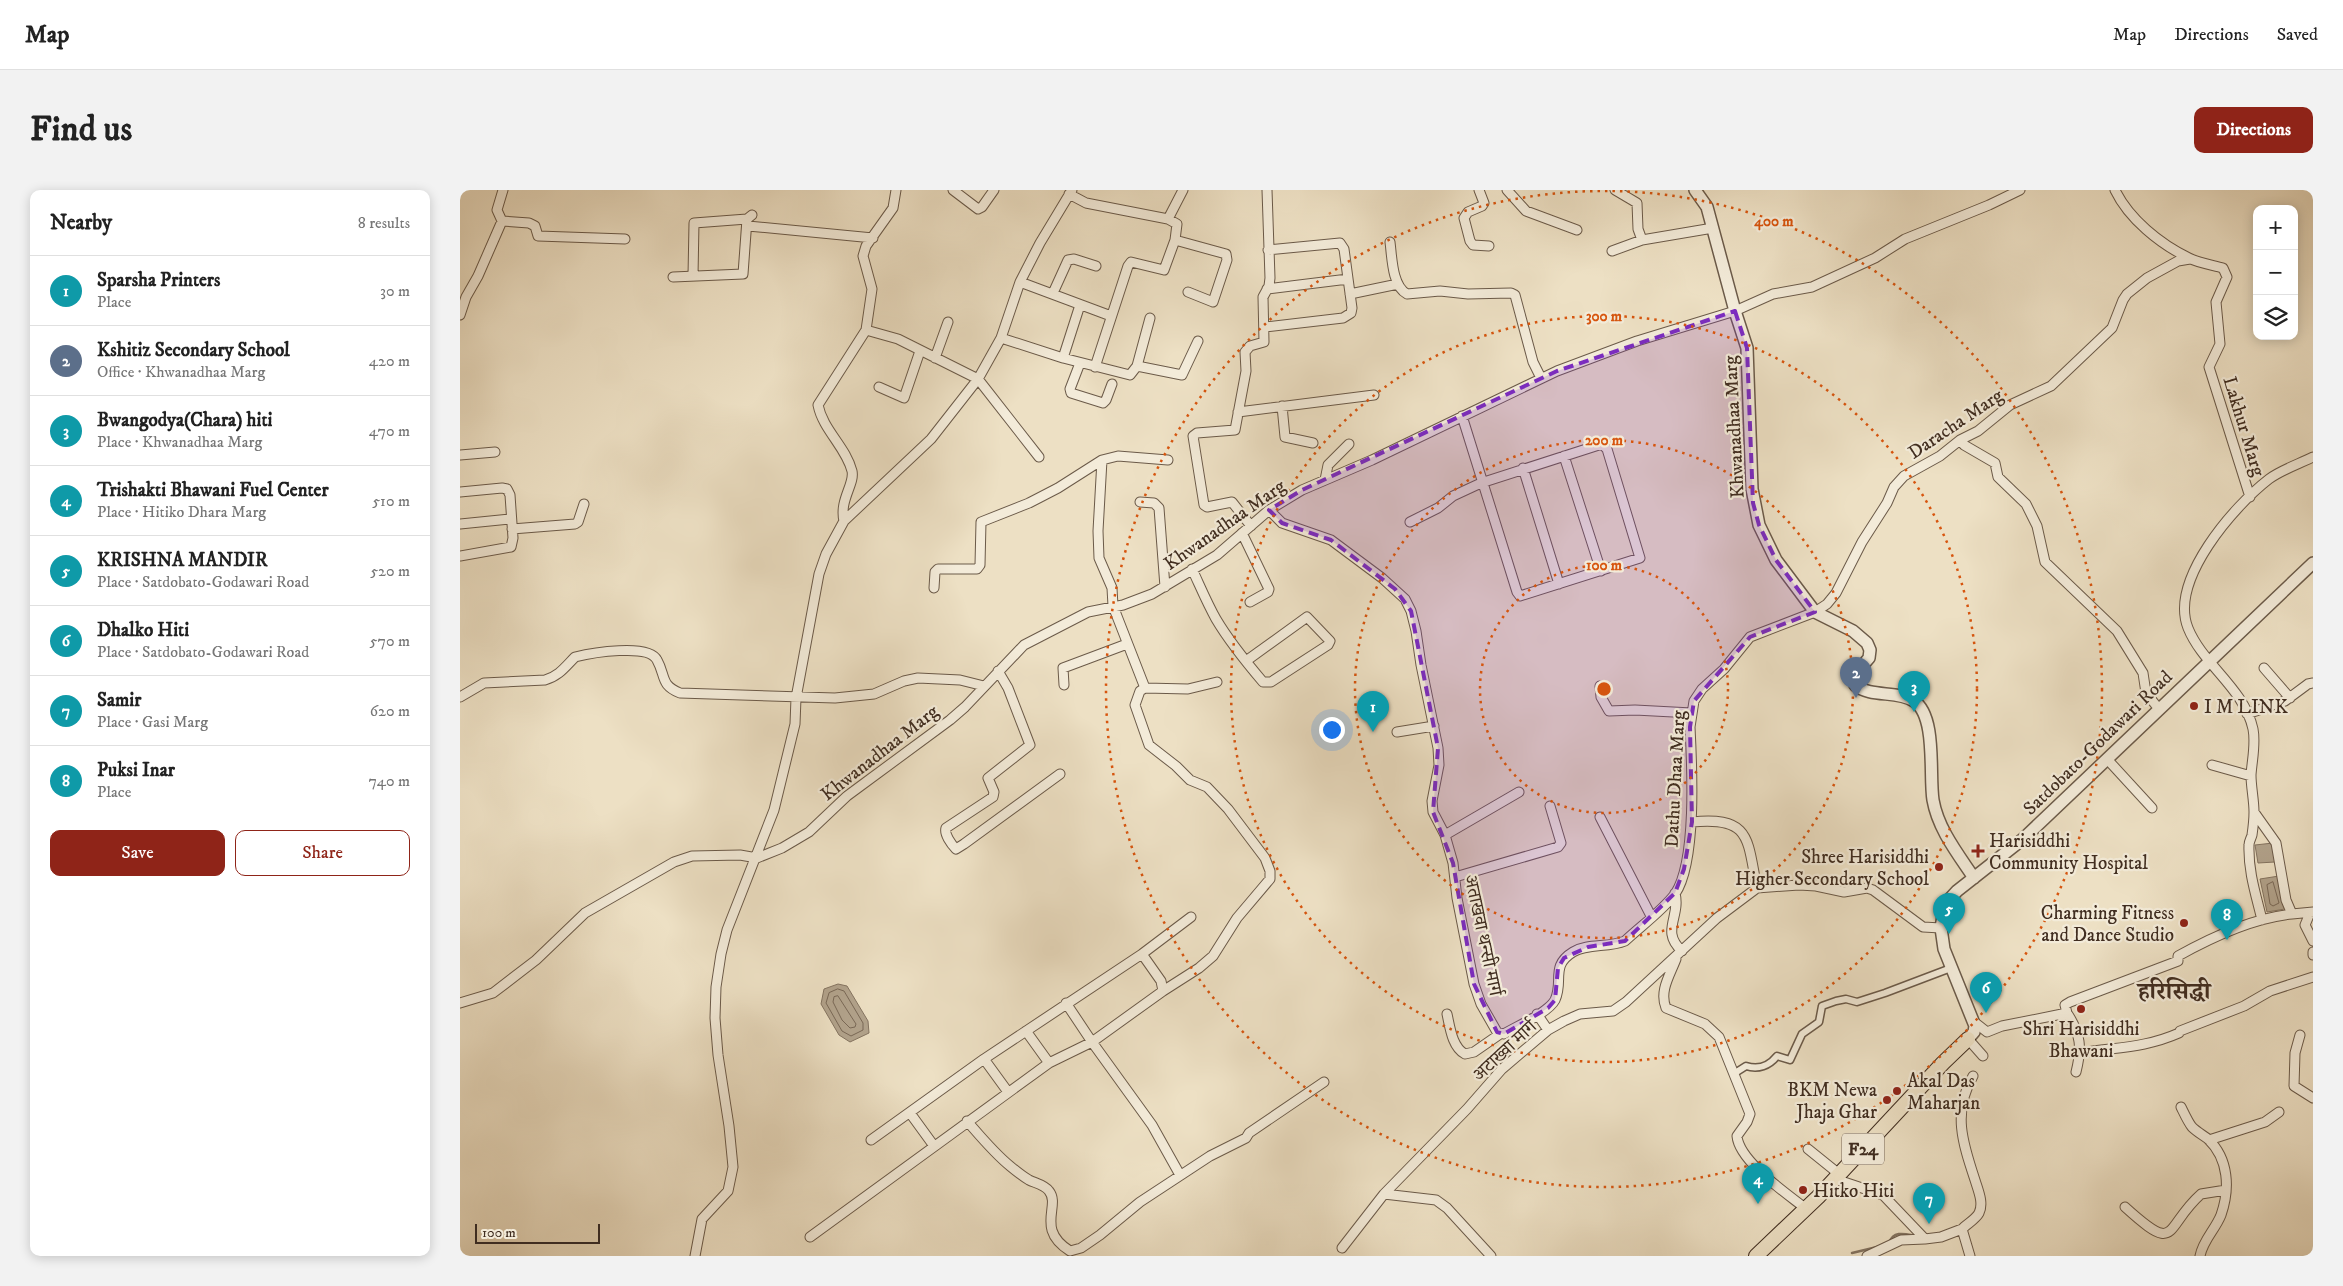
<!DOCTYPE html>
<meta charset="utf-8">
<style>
:root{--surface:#fff;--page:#f2f2f2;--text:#222;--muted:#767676;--line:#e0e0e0;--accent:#8f2418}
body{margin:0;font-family:"IM FELL DW Pica","Noto Serif Devanagari",serif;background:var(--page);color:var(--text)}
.controls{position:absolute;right:15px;top:15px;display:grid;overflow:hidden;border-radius:10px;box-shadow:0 2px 12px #0003}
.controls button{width:45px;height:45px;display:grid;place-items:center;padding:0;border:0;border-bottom:1px solid var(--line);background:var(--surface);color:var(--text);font:25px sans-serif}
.scale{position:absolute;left:15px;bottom:12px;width:125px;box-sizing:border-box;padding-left:5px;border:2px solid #402d20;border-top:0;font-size:14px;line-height:18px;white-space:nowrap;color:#402d20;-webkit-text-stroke:4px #f3ebd9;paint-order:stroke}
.you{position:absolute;left:871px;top:539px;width:18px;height:18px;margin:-12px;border:4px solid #fff;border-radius:50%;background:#1a73e8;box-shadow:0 0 0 8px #1a73e833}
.badge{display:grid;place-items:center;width:32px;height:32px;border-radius:50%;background:var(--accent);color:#fff;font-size:16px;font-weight:700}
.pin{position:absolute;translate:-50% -41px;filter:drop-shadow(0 1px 2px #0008)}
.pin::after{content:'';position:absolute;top:26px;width:18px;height:15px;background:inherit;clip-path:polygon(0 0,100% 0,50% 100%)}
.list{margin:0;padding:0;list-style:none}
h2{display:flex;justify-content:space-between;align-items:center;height:65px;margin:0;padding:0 20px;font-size:21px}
h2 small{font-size:16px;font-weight:400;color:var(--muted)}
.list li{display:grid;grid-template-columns:32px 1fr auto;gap:15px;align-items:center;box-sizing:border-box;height:70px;padding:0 20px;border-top:1px solid var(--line)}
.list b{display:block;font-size:19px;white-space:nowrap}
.list p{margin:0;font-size:16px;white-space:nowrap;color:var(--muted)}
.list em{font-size:16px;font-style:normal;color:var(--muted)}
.actions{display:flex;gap:10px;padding:15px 20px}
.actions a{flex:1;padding:11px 0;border:1px solid var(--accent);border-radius:10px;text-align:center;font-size:18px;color:var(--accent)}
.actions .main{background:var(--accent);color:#fff}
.icon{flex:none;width:28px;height:28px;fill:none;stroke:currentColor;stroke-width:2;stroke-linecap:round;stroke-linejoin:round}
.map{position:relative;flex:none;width:1853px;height:1066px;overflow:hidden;border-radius:10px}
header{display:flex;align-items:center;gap:30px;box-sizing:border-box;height:70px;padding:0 25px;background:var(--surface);border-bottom:1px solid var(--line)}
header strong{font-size:24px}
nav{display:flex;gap:28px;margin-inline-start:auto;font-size:18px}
.intro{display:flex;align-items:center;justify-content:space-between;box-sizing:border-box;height:120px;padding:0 30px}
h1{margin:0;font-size:35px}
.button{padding:12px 22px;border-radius:10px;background:var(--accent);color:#fff;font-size:18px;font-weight:700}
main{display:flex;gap:30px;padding:0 30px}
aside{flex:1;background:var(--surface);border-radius:10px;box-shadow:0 2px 12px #0003}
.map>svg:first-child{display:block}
.water{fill:#b2a38c;stroke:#847461}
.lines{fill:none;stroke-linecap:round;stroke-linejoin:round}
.shore{stroke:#796856;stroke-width:1}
.stream{stroke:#847461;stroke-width:2.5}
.pedestrian-casing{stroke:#6b5a49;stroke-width:9}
.minor-casing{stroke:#6b5a49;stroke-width:11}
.tertiary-casing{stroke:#6b5a49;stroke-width:14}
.primary-casing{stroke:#402d20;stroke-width:16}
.pedestrian{stroke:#f3ebd9;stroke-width:6}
.minor{stroke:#f3ebd9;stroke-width:9}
.tertiary{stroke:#f3ebd9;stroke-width:11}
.primary{stroke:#ede0c4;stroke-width:14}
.marked{fill:#7b2cbf;fill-opacity:0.2;stroke:#7b2cbf;stroke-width:4;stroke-dasharray:10 6;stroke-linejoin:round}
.ring{fill:none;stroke:#d7550e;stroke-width:2.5;stroke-dasharray:2.5 5}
.poi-dot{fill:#8f2418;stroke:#f3ebd9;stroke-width:2}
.labels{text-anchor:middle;stroke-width:4.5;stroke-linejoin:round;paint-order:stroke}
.shield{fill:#f3ebd9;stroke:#766658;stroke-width:1}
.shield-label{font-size:18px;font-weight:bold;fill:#402d20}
.street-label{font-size:19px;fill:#402d20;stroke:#f3ebd9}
.poi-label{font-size:19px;fill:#402d20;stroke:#f3ebd9;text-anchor:start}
.district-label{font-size:24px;font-weight:bold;fill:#402d20;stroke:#f3ebd9}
.centre{fill:#d7550e;stroke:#f3ebd9;stroke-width:2.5}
.ring-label{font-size:15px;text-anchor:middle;font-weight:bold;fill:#d7550e;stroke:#f3ebd9;stroke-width:4.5;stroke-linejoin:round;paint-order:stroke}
</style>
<header>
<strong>Map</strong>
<nav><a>Map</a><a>Directions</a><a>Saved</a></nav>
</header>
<div class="intro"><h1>Find us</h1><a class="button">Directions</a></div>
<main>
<aside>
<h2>Nearby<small>8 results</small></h2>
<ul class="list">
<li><span class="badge" style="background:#0f9aa8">1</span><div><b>Sparsha Printers</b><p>Place</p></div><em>30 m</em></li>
<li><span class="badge" style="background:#5c6f8a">2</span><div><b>Kshitiz Secondary School</b><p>Office · Khwanadhaa Marg</p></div><em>420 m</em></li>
<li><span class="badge" style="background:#0f9aa8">3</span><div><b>Bwangodya(Chara) hiti</b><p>Place · Khwanadhaa Marg</p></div><em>470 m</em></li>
<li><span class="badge" style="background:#0f9aa8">4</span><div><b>Trishakti Bhawani Fuel Center</b><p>Place · Hitiko Dhara Marg</p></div><em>510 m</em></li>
<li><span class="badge" style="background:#0f9aa8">5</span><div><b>KRISHNA MANDIR</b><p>Place · Satdobato-Godawari Road</p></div><em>520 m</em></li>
<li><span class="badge" style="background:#0f9aa8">6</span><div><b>Dhalko Hiti</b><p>Place · Satdobato-Godawari Road</p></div><em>570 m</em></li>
<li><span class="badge" style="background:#0f9aa8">7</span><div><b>Samir</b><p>Place · Gasi Marg</p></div><em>620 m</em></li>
<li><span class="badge" style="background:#0f9aa8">8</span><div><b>Puksi Inar</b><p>Place</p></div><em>740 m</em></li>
</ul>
<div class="actions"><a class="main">Save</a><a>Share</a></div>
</aside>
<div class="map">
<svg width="1853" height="1066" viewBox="0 0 1853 1066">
<rect width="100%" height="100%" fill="#ede0c4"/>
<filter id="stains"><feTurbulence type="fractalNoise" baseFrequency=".004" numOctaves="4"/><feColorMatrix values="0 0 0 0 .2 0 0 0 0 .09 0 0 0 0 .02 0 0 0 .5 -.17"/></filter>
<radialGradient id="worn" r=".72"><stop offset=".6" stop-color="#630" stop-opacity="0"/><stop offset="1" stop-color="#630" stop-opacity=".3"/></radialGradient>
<!-- water -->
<path class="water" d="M1813,653L1815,672L1798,673L1795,655Z
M1819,686L1825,719L1807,722L1800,689Z
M378,794L387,796L408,831L409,843L390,852L379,845L361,814L364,799Z"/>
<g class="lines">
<!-- shore -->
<path class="shore" d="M1813,692L1819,713L1813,716L1810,714L1807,695Z
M378,799L384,801L403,833V840L391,846L382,841L366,813L369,803Z
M378,806L396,834L395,837L390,838L382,830L373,812L374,807Z"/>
<!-- stream -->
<path class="stream" d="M1429,1053C1434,1040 1445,1044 1456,1046
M1392,1063L1417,1057"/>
<defs>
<path id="pedestrian" d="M1275,883L1286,876C1298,880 1309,876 1317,866L1330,870L1342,844L1359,832L1362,816L1376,811L1386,809L1397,812L1425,803L1491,778"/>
<path id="minor" d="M436,0L433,18L406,56L403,66L412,99L406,140L438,149L518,189L579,267
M493,0L518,19L522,17L534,0
M1019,0L1024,13L1022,16L1008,22L1004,28L1010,51L1013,55L1029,56
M1047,0L1066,21L1117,40
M1155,0L1177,13L1178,39L1182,50
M1655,0C1669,29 1700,54 1729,68C1739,73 1752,75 1763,78L1767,87L1756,112L1760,154L1749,177L1790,307
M609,4L626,13L708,29L717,34L715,50L704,80L671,72L668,76L635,177
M708,29L723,0
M42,31L69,33L75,36L78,46L165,49
M288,36L413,48
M715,50L766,64L767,70L753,112L728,102
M930,52C932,67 932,96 947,104L980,101L1008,104L1051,103L1055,105L1073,172L1081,188
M1152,61L1182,50L1253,38
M233,86L234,33L287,29
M213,87L283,84L287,29L292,25
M560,92L651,126
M807,99L888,89
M593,103L608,70L614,69L636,76
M890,104L938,94
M0,125L6,107L18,86L42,31L37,20L43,0
M805,137L883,128L891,123L892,118L884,59L880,53L808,60
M541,148L603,168L670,185L677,176L722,185L738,151
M475,168L488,132
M603,168L620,115
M620,173L610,199L611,203L643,213L646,210L652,194
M677,176L690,128
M419,197L444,208L460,161
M822,216L825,247L853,253
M778,222L914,205
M1500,250L1504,255L1535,273L1538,287L1566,314L1577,336L1585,372L1657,441L1683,483L1686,503L1699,519
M0,265L35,262
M1104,266L1141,381
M642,270L658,266L708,270
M1063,278L1099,394
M865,290L868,275L889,254
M0,302L42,298L47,299L50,305L53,348L51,357L0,366
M680,312L694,313L699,318L705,397
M809,320L822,333L871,350L922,388L945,409L951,421L956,441L961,475L978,558L979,575L972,611L973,622L985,645L993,673L997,708L1014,794L1021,814L1037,842L1044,844C1057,836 1088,823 1095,810C1104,791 1090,776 1113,762C1128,753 1148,758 1165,751C1181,736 1202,721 1215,704C1237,672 1232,576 1230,537L1234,511L1242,499L1264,479L1290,447L1355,422L1367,414L1376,403L1402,352L1427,313L1434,297L1444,286L1480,266L1500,250L1518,241L1550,215L1591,196L1652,138L1663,110L1667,104L1687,88L1718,71L1730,69
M384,331C379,310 395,294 392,281C386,257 363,240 358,215L406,140
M950,332L978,318L993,306L1021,293L1142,254L1147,259L1180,368L1060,406L1057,402L1002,226
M0,334L50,329
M791,336L772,312L747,317L744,315L733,246L737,243L775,240L786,181L785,162L790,156L804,152L803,107L809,96L810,88L807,0
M52,339L115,334L118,332L124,314
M782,343L809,399L808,402L790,412
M732,379C740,396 747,413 756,429C769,451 786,472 803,492H811L868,455L870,451L847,427L786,471
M474,398L475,382L478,379H517L520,375L521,332L569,313L598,298L642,270L638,341L639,368L652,398L653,416L685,498L680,501L675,515L689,555L716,576L730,590L747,597L768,619L805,668L810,681V689L777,728L753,766L739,778L703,801L701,791L682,764
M1804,478L1830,508
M538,481L548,498L570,555L528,588L534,602L533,607L486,638C484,644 491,654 496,659L504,654L600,584
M604,495L603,478L667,454
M1140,496L1141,507L1149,521L1175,520L1232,523
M685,498L728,499L757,492
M0,507L24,493L85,490C99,486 105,477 115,467C131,463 189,453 197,470C206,486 200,495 220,503L375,508L414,504L444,491L458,488L500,490L524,496
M1787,524L1825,511L1848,494L1853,493
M937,542L974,536
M1647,569L1692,618
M1752,575L1791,586
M1794,622L1816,653L1826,710L1832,724L1853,722
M1140,627L1191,726
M1232,632C1292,626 1287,650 1297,698
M985,645L1059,602
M297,668L322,658L349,642L387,606L490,530L505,517L564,455L628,422L663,415L692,404L757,365L809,320L842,300L912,270L1097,181L1177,151L1275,121L1313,104L1352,97L1415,68L1445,49L1529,15L1560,0
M995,687L1098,657L1101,653L1090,616
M1215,703C1221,727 1200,741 1222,761
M1850,723L1845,735L1853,751
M1802,730C1796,705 1788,681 1789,655C1789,651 1791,649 1792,645C1793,638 1794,629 1794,622C1794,610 1791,597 1791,585C1792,570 1796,554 1793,539C1784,498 1743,475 1728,438C1709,390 1774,316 1809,289C1821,280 1839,274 1853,267
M1853,762V765
M1216,769C1210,785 1199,801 1206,818L1245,834L1259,847L1290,924L1287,932L1277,946C1279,971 1326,1003 1345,1018
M0,813L33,803L76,770L125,723L214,672L232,666L280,665L297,668
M606,813L632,852L703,801
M1607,823C1621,844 1622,858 1616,882
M987,824C990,837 992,857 1005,864L1014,862L1040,844
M1077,824L1088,840
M1513,831L1527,842L1542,836L1607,823L1605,815L1610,812L1718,771V766C1752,747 1793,728 1832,724
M566,841L589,873
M1840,845L1835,863L1834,896L1853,908
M1508,849L1523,866
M1621,863C1657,857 1685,858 1719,843L1720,841L1784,816L1810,801L1853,787
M524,869L548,902
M1721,917C1724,923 1728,932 1732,937C1737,942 1743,945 1748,949C1769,969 1770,999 1761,1025C1755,1040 1743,1050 1740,1066
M450,923L474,956
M507,931C521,947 534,963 550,976C556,981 562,986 569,990C575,993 585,995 589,1001C601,1016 575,1039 610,1061L621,1058L640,1045L680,1012L750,966L786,948L789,943L864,892
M411,950L524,869L682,764L731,727
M1749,950L1805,932L1819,922
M1348,959L1379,984
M1375,989L1423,1005L1465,1049L1441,1050L1407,1066
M924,1004L976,1010L987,1018L1031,1066
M1665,1017C1719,1066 1703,1038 1741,1004L1766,1000
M350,1047L589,873L632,852L692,935L720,985
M1465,1049L1481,1047L1502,1039
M882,1058L924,1004L1007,919L1042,879L1088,840L1104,831L1120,824L1153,821L1166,812L1257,728L1297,698L1339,695L1356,696L1384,702L1407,698L1413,700L1463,737L1481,738
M235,1066L242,1029L268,1001L273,977L269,936L258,865L255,828L256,797L261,764L267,740L314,620L335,534L336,508L359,384L366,364L384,331L471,249L518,189L541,148L560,92L580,53L612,0
M1510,1066L1502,1039C1507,1034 1516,1029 1519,1023C1524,1013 1518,1000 1515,990C1503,954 1492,922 1513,886"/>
<path id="tertiary" d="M1235,0L1247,17L1275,121L1287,158L1292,299L1299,335L1316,370L1355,422L1393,441L1407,453L1410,460L1409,468L1396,483L1395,495C1411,508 1437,500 1454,511C1477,526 1469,585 1473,610C1478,639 1498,664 1514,688
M1508,849L1514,842L1515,836L1484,759L1481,738L1485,714L1497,701L1563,649L1853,373"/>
<path id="primary" d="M1296,1066L1358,1007L1483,873L1508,849"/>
</defs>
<!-- pedestrian casing -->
<use href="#pedestrian" class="pedestrian-casing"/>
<!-- minor casing -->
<use href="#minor" class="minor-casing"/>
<!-- tertiary casing -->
<use href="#tertiary" class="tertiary-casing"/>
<!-- primary casing -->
<use href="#primary" class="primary-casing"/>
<!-- pedestrian -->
<use href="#pedestrian" class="pedestrian"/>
<!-- minor -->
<use href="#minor" class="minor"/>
<!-- tertiary -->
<use href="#tertiary" class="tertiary"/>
<!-- primary -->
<use href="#primary" class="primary"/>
</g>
<!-- marked area -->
<path class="marked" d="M1275,121L1287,158L1293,313L1299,335L1316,370L1355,422L1290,447L1234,511L1230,537L1232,632L1224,679L1215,703L1165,751L1128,757L1104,768L1098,778L1095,810L1088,818L1044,844L1037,842L1014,794L993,673L973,622L978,558L951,421L935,399L871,350L822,333L809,320L842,300L1097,181Z"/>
<!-- distance rings -->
<g class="ring">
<circle cx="1144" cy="499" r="124"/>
<circle cx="1144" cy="499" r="249"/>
<circle cx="1144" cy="499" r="373"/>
<circle cx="1144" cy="499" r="498"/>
</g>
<!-- markers -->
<g class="poi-dot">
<circle cx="1734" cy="516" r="5"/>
<path d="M1515.5 653.5h5v5h5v5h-5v5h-5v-5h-5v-5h5z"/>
<circle cx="1479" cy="677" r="5"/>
<circle cx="1724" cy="733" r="5"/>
<circle cx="1621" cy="819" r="5"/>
<circle cx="1437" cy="901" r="5"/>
<circle cx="1427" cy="910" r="5"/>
<circle cx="1343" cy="1000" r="5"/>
</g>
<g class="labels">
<!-- shield labels -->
<rect class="shield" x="1382" y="943.5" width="42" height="31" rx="4"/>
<g class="shield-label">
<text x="1403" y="965">F24</text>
</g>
<!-- street labels -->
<g class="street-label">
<text transform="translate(1495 233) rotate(-34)" y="7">Daracha Marg</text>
<text transform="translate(1785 236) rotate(73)" y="7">Lakhur Marg</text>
<text transform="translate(1273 237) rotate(-93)" y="7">Khwanadhaa Marg</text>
<text transform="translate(764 334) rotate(-35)" y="7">Khwanadhaa Marg</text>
<text transform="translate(1637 552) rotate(-44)" y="7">Satdobato-Godawari Road</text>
<text transform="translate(419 562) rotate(-38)" y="7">Khwanadhaa Marg</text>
<text transform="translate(1214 589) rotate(-87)" y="7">Dathu Dhaa Marg</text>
<text transform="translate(1024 745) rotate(78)" y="7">अताखवा थन्सी मार्ग</text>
<text transform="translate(1044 860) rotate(-43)" y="7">अटाख्वा मार्ग</text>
</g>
<!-- poi labels -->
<g class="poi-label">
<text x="1744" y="523">I M LINK</text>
<text x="1529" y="657">Harisiddhi<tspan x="1529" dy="22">Community Hospital</tspan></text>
<text x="1469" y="673" text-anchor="end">Shree Harisiddhi<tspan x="1469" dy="22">Higher Secondary School</tspan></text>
<text x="1714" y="729" text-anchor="end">Charming Fitness<tspan x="1714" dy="22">and Dance Studio</tspan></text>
<text x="1621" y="845" text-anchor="middle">Shri Harisiddhi<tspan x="1621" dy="22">Bhawani</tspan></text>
<text x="1447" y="897">Akal Das<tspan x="1447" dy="22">Maharjan</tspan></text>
<text x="1417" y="906" text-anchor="end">BKM Newa<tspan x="1417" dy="22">Jhaja Ghar</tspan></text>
<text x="1353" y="1007">Hitko Hiti</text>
</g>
<!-- district labels -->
<g class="district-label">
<text x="1714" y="809">हरिसिद्धी</text>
</g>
</g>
<circle cx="1144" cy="499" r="8" class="centre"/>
<g class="ring-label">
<text x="1314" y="36">400 m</text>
<text x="1144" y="131">300 m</text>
<text x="1144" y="255">200 m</text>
<text x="1144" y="380">100 m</text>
</g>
<rect width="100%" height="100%" filter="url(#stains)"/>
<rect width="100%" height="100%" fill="url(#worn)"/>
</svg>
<div class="controls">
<button>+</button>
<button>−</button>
<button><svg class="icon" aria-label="layers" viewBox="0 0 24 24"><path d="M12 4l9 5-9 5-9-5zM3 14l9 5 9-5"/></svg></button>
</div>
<div class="scale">100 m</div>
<div class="you"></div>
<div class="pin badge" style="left:913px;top:542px;background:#0f9aa8">1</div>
<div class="pin badge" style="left:1396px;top:508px;background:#5c6f8a">2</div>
<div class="pin badge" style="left:1454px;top:522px;background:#0f9aa8">3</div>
<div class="pin badge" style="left:1298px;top:1014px;background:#0f9aa8">4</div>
<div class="pin badge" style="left:1489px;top:744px;background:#0f9aa8">5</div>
<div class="pin badge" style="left:1526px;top:823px;background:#0f9aa8">6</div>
<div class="pin badge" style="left:1469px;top:1034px;background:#0f9aa8">7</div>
<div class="pin badge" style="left:1767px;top:750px;background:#0f9aa8">8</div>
</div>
</main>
